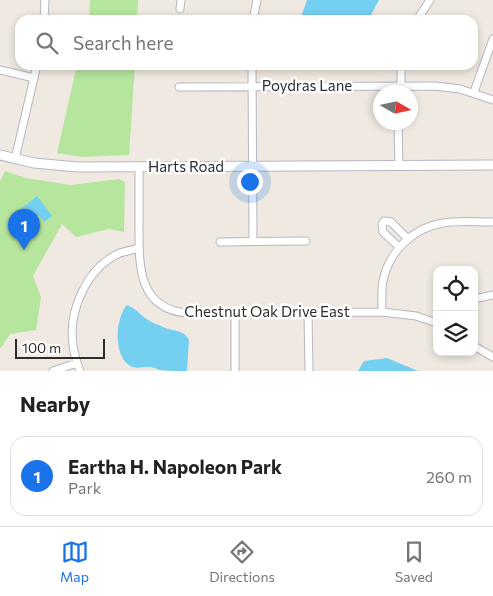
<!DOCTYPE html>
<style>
:root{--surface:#fff;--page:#f6f6f6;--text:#222;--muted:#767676;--line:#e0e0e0;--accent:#1a73e8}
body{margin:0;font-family:Commissioner,sans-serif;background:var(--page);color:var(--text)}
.controls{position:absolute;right:15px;bottom:15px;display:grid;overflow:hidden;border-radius:10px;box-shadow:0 2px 8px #0003}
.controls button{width:45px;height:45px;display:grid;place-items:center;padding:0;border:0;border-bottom:1px solid var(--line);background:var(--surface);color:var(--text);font:25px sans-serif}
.compass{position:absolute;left:373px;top:85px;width:45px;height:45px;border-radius:50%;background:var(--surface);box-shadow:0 2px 8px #0003;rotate:99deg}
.scale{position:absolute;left:15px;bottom:12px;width:90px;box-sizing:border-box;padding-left:5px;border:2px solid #2e2e2e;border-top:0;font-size:14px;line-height:18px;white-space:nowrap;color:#2e2e2e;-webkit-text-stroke:4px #fff;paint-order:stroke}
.you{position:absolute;left:249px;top:181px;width:18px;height:18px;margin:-12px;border:4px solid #fff;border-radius:50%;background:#1a73e8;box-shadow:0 0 0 8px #1a73e833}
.badge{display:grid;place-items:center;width:32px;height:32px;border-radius:50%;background:var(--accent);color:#fff;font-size:16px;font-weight:700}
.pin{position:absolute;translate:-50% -41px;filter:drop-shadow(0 1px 2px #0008)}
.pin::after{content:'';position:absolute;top:26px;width:18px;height:15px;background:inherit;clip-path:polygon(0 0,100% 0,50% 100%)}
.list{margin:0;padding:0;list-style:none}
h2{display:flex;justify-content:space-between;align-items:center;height:65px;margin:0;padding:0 20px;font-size:21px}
h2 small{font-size:16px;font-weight:400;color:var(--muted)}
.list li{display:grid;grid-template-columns:32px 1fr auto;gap:15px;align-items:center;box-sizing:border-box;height:80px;margin:0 10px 10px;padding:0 10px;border:1px solid var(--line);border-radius:15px}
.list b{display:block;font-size:19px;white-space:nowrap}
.list p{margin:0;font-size:16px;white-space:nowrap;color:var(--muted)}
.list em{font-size:16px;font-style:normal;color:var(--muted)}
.icon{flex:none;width:28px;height:28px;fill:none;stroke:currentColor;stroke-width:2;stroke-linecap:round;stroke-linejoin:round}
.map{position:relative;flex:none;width:493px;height:371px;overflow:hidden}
.search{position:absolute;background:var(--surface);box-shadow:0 2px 8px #0003;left:15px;right:15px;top:15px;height:55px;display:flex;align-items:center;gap:12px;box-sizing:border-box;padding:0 18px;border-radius:15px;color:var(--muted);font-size:19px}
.sheet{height:155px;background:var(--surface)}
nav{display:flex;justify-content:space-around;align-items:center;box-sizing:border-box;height:70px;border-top:1px solid var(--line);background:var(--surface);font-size:14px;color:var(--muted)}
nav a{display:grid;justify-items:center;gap:2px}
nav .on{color:var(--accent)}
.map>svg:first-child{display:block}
.green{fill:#b6e59e}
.water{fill:#75cff0}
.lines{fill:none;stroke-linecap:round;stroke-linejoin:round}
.minor-casing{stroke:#b4b7c1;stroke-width:9}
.tertiary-casing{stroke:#b4b7c1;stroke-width:11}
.minor{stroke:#fff;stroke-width:7}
.tertiary{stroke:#fff;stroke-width:9}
.labels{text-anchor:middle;stroke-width:5;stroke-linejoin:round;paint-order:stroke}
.street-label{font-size:15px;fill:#2e2e2e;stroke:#fff}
</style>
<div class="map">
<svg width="493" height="371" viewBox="0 0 493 371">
<rect width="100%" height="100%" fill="#efe9e1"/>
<!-- green -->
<path class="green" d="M90,0H138L137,20H89Z
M77,65H135L129,155L82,157L57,153Z
M5,171L26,178L71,185L119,179L125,182L124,232L109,229L76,237L62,224L33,276L41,297L36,330L10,334L0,349V182Z"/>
<!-- water -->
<path class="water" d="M307,0H379L368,20H300Z
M37,196L52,216L44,222L39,215L30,221L21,209Z
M127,305C136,308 142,317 150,321C154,324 157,324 161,326C171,332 183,328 189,340L187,371C179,371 167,371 160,370C156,369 153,367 149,367C143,367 135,369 130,366C113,355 115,319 127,305Z
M387,358L418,371H358L364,361Z"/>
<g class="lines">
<defs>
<path id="minor" d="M180,9L181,0
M44,20L45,0
M253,20L257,0
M417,20L430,0
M252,65L253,241
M0,70L34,78
M179,87L435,86L460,89L493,100
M399,92L401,85V65
M474,92L493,39
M398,122L399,166
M15,159L37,65
M139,167C139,186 139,205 139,225C139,263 137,309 187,313L382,312L416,316L437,323
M220,242L306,241
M399,247L383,232L382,224L384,221L391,222L408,239
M474,299L493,295
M308,312L309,371
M382,312C382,302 381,291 383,281C389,251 413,228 443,223C459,220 477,222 493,222
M235,313V371
M474,346L493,357
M53,371L77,363
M80,371C77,363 74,353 73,345C68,311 87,267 120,253C126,251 133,250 139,248"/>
<path id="tertiary" d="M0,155L34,163L78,167L493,165"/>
</defs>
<!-- minor casing -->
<use href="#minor" class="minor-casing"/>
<!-- tertiary casing -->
<use href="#tertiary" class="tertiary-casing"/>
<!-- minor -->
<use href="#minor" class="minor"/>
<!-- tertiary -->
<use href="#tertiary" class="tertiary"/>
</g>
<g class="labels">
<!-- street labels -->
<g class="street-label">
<text x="307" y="91">Poydras Lane</text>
<text x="186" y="172">Harts Road</text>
<text x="267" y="317">Chestnut Oak Drive East</text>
</g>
</g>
</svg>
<div class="controls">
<button><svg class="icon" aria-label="locate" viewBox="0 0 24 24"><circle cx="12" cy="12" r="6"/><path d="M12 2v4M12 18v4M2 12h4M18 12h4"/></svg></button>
<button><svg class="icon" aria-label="layers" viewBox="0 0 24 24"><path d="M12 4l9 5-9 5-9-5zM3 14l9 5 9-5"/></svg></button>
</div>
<svg class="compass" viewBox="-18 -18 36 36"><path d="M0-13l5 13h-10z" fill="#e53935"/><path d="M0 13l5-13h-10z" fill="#767676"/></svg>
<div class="scale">100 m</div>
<div class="you"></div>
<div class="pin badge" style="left:24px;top:250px">1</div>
<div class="search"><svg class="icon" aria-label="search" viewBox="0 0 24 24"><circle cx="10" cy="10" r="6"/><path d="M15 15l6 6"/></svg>Search here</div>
</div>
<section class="sheet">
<h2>Nearby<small></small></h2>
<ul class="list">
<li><span class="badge">1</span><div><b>Eartha H. Napoleon Park</b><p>Park</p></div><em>260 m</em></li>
</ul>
</section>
<nav>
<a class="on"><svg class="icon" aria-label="map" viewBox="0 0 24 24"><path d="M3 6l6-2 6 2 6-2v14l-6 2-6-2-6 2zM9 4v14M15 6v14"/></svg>Map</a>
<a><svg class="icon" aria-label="directions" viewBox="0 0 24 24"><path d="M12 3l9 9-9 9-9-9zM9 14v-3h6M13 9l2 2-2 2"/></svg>Directions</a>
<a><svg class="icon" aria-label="saved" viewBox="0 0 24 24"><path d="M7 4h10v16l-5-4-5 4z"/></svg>Saved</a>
</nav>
